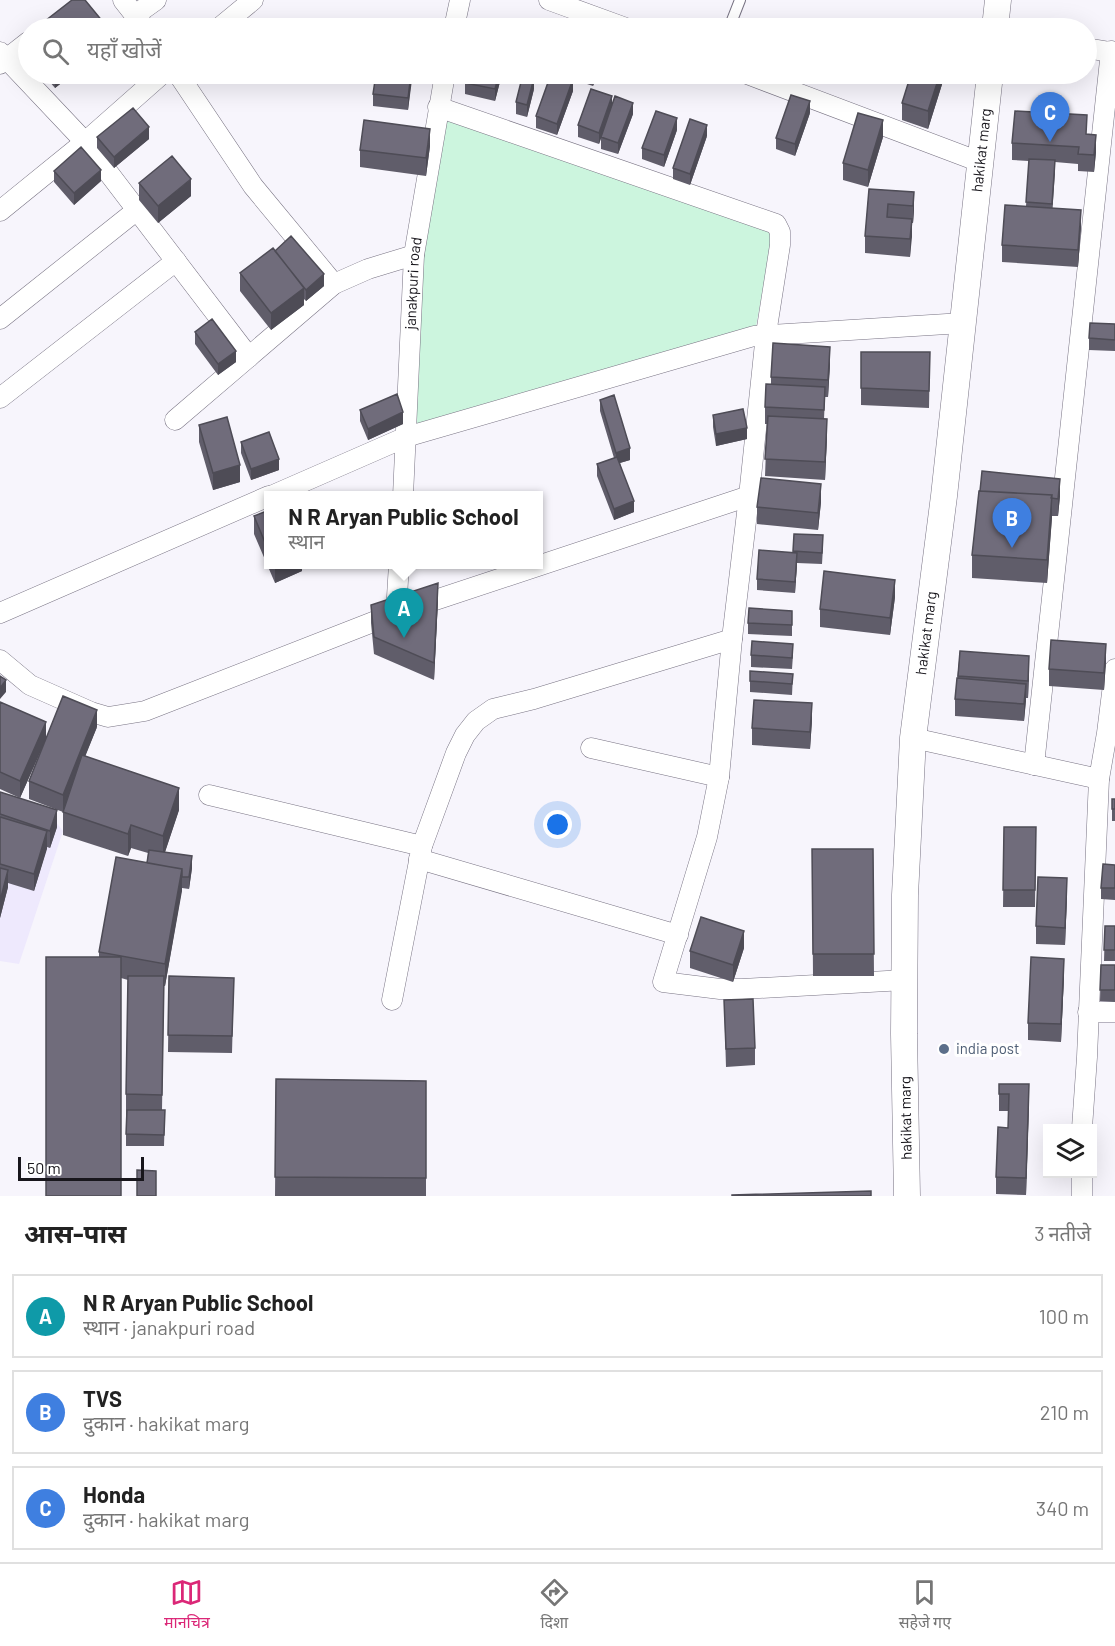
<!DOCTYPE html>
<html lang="hi">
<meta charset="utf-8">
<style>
:root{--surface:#fff;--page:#f6f6f6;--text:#222;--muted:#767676;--line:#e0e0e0;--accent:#db2777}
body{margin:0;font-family:Barlow,"Noto Sans Devanagari",sans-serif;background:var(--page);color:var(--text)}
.controls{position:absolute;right:18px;bottom:18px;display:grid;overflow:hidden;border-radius:0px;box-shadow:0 6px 24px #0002}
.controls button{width:54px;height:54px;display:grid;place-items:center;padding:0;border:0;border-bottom:2px solid var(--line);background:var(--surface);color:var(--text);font:30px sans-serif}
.scale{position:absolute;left:18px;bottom:15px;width:126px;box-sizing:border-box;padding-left:6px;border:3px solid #18161c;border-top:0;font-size:16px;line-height:21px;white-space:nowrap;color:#18161c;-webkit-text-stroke:4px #fff;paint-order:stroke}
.you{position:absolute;left:558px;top:825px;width:21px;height:21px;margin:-15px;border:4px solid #fff;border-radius:50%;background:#1a73e8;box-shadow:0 0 0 9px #1a73e833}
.badge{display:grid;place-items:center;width:39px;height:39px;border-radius:50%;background:var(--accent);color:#fff;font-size:20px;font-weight:700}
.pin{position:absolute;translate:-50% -50px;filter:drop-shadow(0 2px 3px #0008)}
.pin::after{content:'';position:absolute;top:32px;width:21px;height:18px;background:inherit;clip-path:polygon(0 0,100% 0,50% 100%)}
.popup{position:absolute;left:264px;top:491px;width:279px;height:78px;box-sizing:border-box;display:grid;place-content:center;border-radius:0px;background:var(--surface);filter:drop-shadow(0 2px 4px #0005);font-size:20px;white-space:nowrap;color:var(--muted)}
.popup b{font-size:22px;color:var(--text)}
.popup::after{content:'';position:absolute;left:50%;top:100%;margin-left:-12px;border:12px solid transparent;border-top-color:var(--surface)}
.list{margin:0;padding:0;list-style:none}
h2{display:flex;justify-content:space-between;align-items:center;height:78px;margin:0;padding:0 24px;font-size:26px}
h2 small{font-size:20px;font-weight:400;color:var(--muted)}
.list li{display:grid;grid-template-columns:39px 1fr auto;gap:18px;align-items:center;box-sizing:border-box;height:84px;margin:0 12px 12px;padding:0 12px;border:2px solid var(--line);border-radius:0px}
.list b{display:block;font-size:22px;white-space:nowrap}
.list p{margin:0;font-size:20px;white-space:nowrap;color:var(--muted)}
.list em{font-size:20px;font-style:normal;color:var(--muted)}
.icon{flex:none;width:33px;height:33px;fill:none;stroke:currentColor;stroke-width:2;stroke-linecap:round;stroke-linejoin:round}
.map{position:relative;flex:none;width:1115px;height:1196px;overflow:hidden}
.search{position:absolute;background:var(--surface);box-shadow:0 6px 24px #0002;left:18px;right:18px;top:18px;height:66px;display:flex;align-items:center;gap:15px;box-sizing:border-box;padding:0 21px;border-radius:33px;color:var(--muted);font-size:22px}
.sheet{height:366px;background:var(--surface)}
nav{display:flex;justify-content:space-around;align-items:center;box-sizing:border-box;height:84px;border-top:2px solid var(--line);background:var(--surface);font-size:16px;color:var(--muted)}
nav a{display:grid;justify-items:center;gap:3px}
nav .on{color:var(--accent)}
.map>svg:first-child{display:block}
.built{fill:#eee9fd}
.green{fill:#ccf5de}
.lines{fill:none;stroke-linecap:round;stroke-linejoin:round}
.service-casing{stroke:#787383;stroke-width:12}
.minor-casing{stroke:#787383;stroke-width:21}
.tertiary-casing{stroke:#787383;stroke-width:27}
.service{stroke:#fff;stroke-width:10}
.minor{stroke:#fff;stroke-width:20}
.tertiary{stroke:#fff;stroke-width:26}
.wall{fill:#605d6a}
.shaded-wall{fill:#4e4c56}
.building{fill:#706c7b;stroke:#4e4c56;stroke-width:1.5}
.service-dot{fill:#5c6f8a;stroke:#fff;stroke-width:2}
.labels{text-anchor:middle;stroke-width:6;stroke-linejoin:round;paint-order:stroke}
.street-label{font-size:15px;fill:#18161c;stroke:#fff}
.service-label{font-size:15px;fill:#4e5e75;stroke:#fff;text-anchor:start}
</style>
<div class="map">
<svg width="1115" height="1196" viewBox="0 0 1115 1196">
<rect width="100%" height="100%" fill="#f7f5fc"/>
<!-- built -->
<path class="built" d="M0,800L55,821L63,831L19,964L0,961Z"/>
<!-- green -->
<path class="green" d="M438,107L776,224L754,336L406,437Z"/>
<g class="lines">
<defs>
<path id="service" d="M729,28L740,0"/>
<g id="minor">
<path d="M123,0L145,28"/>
<path d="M549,0L626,28"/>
<path d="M135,15L156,0"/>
<path d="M219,28L253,0"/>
<path d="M454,28L460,0"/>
<path d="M1086,48L1115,53"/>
<path d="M0,52L85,142L249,357"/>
<path d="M0,64L28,42"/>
<path d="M178,74L253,186L334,284"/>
<path d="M747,74L980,162"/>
<path d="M438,107L776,224L780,232V245L766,334L749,496L732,639L719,777L707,837L663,982L720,989H742L905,980"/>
<path d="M0,211L85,142L162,74"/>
<path d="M0,319L137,210"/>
<path d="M0,398L176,261"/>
<path d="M175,420L334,284L368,269L414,255"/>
<path d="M271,496L406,437L754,336L963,323"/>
<path id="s1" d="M403,496L414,255L445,74"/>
<path d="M0,613L269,496"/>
<path d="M396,613L399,564"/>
<path d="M0,660L30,685L91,712L108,717L145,711L396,613L749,496"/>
<path d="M913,738L1099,779"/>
<path d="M591,748L719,777"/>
<path d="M1034,765L1111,51"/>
<path d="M209,795L422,846"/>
<path d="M419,859L678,935"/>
<path d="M392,1000L422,846L456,753L465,735L476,721L493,709L534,699L732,639"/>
<path d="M1088,1012H1115"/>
<path d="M1082,1128L1087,1057L1099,779L1107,733L1115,669"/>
<path d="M1082,1196V1174"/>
</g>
<g id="tertiary">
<path d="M995,28L998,0"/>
<path id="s2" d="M907,1196L904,1034L905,895L913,738L944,496L990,74"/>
</g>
</defs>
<!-- service casing -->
<use href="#service" class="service-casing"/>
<!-- minor casing -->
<use href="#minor" class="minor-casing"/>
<!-- tertiary casing -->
<use href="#tertiary" class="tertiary-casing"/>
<!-- service -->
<use href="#service" class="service"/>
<!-- minor -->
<use href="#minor" class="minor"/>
<!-- tertiary -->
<use href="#tertiary" class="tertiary"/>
</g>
<!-- wall -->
<path class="wall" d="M28,35V56L26,54V37Z
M43,74H73L55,88Z
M412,74L408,110L373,106V94Z
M467,74H502L495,101L465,94V83Z
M546,74H565L564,76L573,91L557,135L536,128V116L551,76Z
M568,74H598L593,86L581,82V75L579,78L568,75Z
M944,74V78L928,129L902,120V103Z
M1030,74H1073V82L1030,81Z
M534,89L527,117L516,114V102Z
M612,106L633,114L618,154L601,149V138L599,144L578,137V125Z
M810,113L795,156L776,149V138Z
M677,130L664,167L642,159V148Z
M1087,134L1096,152L1094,172L1078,171V164L1055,162L1052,208L1081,227L1078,267L1002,262V245L1026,206L1029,161L1012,160V143Z
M707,136L690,185L673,179V168Z
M97,137L149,139L114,168L97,148Z
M883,137L868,187L843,180V163Z
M430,146L426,176L360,167V150Z
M54,171L101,181L74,205L54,182Z
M139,183L191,196L158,223L139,200Z
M869,189L914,192V210L913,223H912L910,257L865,253V236Z
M275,251L324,286L306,301L304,299V305L271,330L240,291V273Z
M1115,324V351L1089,350V338Z
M195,332L236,362L218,375L195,344Z
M861,352H930L929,408L861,405Z
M830,364L828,397H825L824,419L827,436L825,480L765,476L767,424H765V407L771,385V377Z
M600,400L630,460L620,463L634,512L614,520L597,476V464L614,458L600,411Z
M360,410L403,424L368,440L360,421Z
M713,415L747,439L716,446L713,427Z
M199,425L240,482L213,490L199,442Z
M241,442L279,470L251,480L241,453Z
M979,491L1060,496L1058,516H1052L1047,583L972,578V555Z
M821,502L818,530L757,524V507Z
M269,510V564H302V571L275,583L254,534V516Z
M794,534L823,547L822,564L797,563L795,593L757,590V579L793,553Z
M895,597L890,635L820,627V609Z
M438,600L434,680L374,654L371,623V605Z
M792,622V636L748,634V623Z
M960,651L1029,673L1028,698H1026L1024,721L955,716V699Z
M751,655H793L792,669L751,667Z
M1106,661L1104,690L1049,686V669Z
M793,674L792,695L750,692V681Z
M0,702L46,739L20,798L0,789Z
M812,720L810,749L752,745V728Z
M97,727L85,756L179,810L165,852L192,868L189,889L182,888L165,986H164L162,1110H165L164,1146H126V1094L128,980L121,978L99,957V952L147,863L148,853L131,848L128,856L63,835V812L29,799V781Z
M0,792L57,827L50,848L47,847L34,891L8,883V887L0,918Z
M1112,799H1115V821H1112Z
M1004,827H1036L1035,907H1003Z
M812,849H873L874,976H813Z
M1115,865V900L1101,899V888Z
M1067,895L1065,945L1036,944V926Z
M1105,926H1115V961H1104Z
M744,948L733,982L690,968V951Z
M1101,965H1115V1002L1100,1001Z
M169,976L234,978L232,1053L168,1052Z
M1064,976L1061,1042L1028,1040V1023Z
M724,1000L755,1048V1065L726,1067Z
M276,1079L426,1081V1196H275Z
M999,1084L1029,1102L1026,1195L996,1194V1177L1008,1128L1009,1111H999Z"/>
<!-- shaded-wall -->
<path class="shaded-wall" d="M55,74H73L55,88Z
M411,74L412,80L408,110V98Z
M499,74H502L495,101V89Z
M594,74H598L593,86Z
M940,74H944V78L928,129V111Z
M534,78V89L527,117V105Z
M573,79V91L557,135V124Z
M612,96V108L599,144V133Z
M810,101V113L795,156V144Z
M633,103V114L618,154V143Z
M677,118V130L664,167V155Z
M883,120V137L868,187V170Z
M707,125V136L690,185V174Z
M149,127V139L114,168V157Z
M430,129V146L426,176V158Z
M1096,135V152L1094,172V155Z
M1055,160V172L1052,216V204Z
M101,170V181L74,205V193Z
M191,179V196L158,223V206Z
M914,192V210L913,223V206Z
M1081,210V227L1078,267V250Z
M912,219V237L910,257V239Z
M324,274V286L306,301V290Z
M304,288V305L271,330V313Z
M830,347V364L828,397V380Z
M236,351V362L218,375V364Z
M403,412V424L368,440V429Z
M827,419V436L825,480V462Z
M747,428V439L716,446V434Z
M630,448V460L616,464V453Z
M279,459V470L251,480V469Z
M240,465V482L213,490V473Z
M1060,479V496L1058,516V499Z
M821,484V502L818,530V513Z
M1052,495V518L1047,583V560Z
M634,501V512L614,520V509Z
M797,553V564L795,593V582Z
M278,564H302V571L275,583V566Z
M895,580V597L890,635V618Z
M438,583V600L434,680V663Z
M1106,644V661L1104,690V673Z
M1029,656V673L1028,698V681Z
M6,680V692L0,699V688Z
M1026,684V701L1024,721V704Z
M812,703V720L810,749V732Z
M97,710V727L63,812V795Z
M46,722V739L20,798V781Z
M179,788V810L163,858V836Z
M57,810V827L50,848V831Z
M131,825V848L128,856V834Z
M47,831V849L34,891V874Z
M192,856V868L189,889V877Z
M182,869V891L165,986V964Z
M8,870V887L0,918V901Z
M1067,878V895L1065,945V928Z
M744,931V948L733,982V965Z
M1064,959V976L1061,1042V1024Z
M1029,1084V1102L1026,1195V1178Z"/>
<!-- building -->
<path class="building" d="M72,0H85L108,28H36Z
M562,19L579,25L577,28H558Z
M376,74H411L408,98L373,94Z
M467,74H499L495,89L465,83Z
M523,74L534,78L527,105L516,102Z
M551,74H556L573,79L557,124L536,116Z
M911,74H940L928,111L902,103Z
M591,89L612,96L599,133L578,125Z
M791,95L810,101L795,144L776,138Z
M615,96L633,103L618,143L601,137Z
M133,108L149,127L114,157L97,137Z
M656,111L677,118L664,155L642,148Z
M1015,111L1087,115L1086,134L1096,135L1094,155L1078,154L1079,147L1012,143Z
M858,113L883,120L868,170L843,163Z
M690,119L707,125L690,174L673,168Z
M364,120L430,129L426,158L360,150Z
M81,147L101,170L74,193L54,171Z
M172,156L191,179L158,206L139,183Z
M1029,159L1055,160L1052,204L1026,202Z
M869,189L914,192L913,206L888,204L887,217L912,219L910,239L865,236Z
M1005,205L1081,210L1078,250L1002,245Z
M291,236L324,274L306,290L275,251Z
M273,248L304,288L271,313L240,273Z
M212,319L236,351L218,364L195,332Z
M1090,323L1115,324V340L1089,338Z
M773,343L830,347L828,380L771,377Z
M861,352H930L929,391L861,388Z
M766,384L825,387L824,410L765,407Z
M397,394L403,412L368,429L360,410Z
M614,395L630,448L616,453L600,400Z
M743,409L747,428L716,434L713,415Z
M768,416L827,419L825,462L765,459Z
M227,417L240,465L213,473L199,425Z
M269,432L279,459L251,469L241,442Z
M617,457L634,501L614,509L597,464Z
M982,471L1060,479L1058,499L1051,498L1052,495L980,491Z
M761,478L821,484L818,513L757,507Z
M979,491L1052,495L1047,560L972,555Z
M269,510V552L254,516Z
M794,534L823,535L822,553L793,551Z
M759,550L797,553L795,582L757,579Z
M824,571L895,580L890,618L820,609Z
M438,583L434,663L374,637L371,605Z
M749,608L792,611V625L748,623Z
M1051,640L1106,644L1104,673L1049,669Z
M752,641L793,644L792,658L751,655Z
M960,651L1029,656L1028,681L958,676Z
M750,671L793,674L792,684L750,681Z
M0,676L6,680L0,688Z
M957,678L1026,684L1024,704L955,699Z
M63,696L97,710L63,795L29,781Z
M754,700L812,703L810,732L752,728Z
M0,702L46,722L20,781L0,772Z
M82,755L179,788L163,836L131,825L128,834L63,812Z
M0,792L57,810L50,831L0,814Z
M1112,799H1115V809H1112Z
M0,817L47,831L34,874L0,864Z
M1004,827H1036L1035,890H1003Z
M812,849H873L874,954H813Z
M149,850L192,856L189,877H182V869L147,863Z
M116,857L182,869L165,964L99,952Z
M1103,864L1115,865V888H1101Z
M0,868L8,870L0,901Z
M1038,877L1067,878L1065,928L1036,926Z
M701,917L744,931L733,965L690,951Z
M1105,926H1115V950H1104Z
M46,957H121V1196H46Z
M1031,957L1064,959L1061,1024L1028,1023Z
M1101,965H1115V990H1100Z
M128,976H164L162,1095L126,1094Z
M169,976L234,978L232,1036L168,1035Z
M753,999L755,1048L726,1049L724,1000Z
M276,1079L426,1081V1178L275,1177Z
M999,1084H1029L1026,1178L996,1177L998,1127L1008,1128L1009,1094H999Z
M127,1110H165L164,1135L126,1134Z
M137,1170L156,1171V1196H137Z
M871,1191V1196H732V1195Z"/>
<!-- markers -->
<circle class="service-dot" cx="944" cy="1049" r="6"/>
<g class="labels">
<!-- street labels -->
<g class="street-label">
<text dy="5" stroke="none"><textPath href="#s2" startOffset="1050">hakikat marg</textPath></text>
<text dy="5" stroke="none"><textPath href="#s1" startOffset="213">janakpuri road</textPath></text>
<text dy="5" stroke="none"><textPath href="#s2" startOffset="564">hakikat marg</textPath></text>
<text transform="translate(906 1118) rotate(-91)" y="5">hakikat marg</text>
</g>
<!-- service labels -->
<g class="service-label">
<text x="956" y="1054">india post</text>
</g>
</g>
</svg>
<div class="controls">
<button><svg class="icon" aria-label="layers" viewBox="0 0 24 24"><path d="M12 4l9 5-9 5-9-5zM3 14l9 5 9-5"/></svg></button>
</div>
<div class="scale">50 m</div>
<div class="you"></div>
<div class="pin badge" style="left:404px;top:638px;background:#0f9aa8">A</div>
<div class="popup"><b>N R Aryan Public School</b>स्थान</div>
<div class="pin badge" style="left:1012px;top:548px;background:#3f7fe0">B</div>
<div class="pin badge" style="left:1050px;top:142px;background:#3f7fe0">C</div>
<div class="search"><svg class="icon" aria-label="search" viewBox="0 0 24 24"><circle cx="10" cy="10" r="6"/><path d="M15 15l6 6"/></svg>यहाँ खोजें</div>
</div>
<section class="sheet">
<h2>आस-पास<small>3 नतीजे</small></h2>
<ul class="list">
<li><span class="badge" style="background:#0f9aa8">A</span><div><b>N R Aryan Public School</b><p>स्थान · janakpuri road</p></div><em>100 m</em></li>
<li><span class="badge" style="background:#3f7fe0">B</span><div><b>TVS</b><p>दुकान · hakikat marg</p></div><em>210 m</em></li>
<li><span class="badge" style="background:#3f7fe0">C</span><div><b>Honda</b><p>दुकान · hakikat marg</p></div><em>340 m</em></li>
</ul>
</section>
<nav>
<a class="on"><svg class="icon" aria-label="map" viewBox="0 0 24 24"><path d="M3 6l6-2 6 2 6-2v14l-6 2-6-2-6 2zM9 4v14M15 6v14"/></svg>मानचित्र</a>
<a><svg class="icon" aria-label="directions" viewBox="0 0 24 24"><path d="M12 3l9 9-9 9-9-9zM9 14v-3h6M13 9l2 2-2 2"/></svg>दिशा</a>
<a><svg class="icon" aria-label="saved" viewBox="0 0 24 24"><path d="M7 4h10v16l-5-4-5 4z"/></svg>सहेजे गए</a>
</nav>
